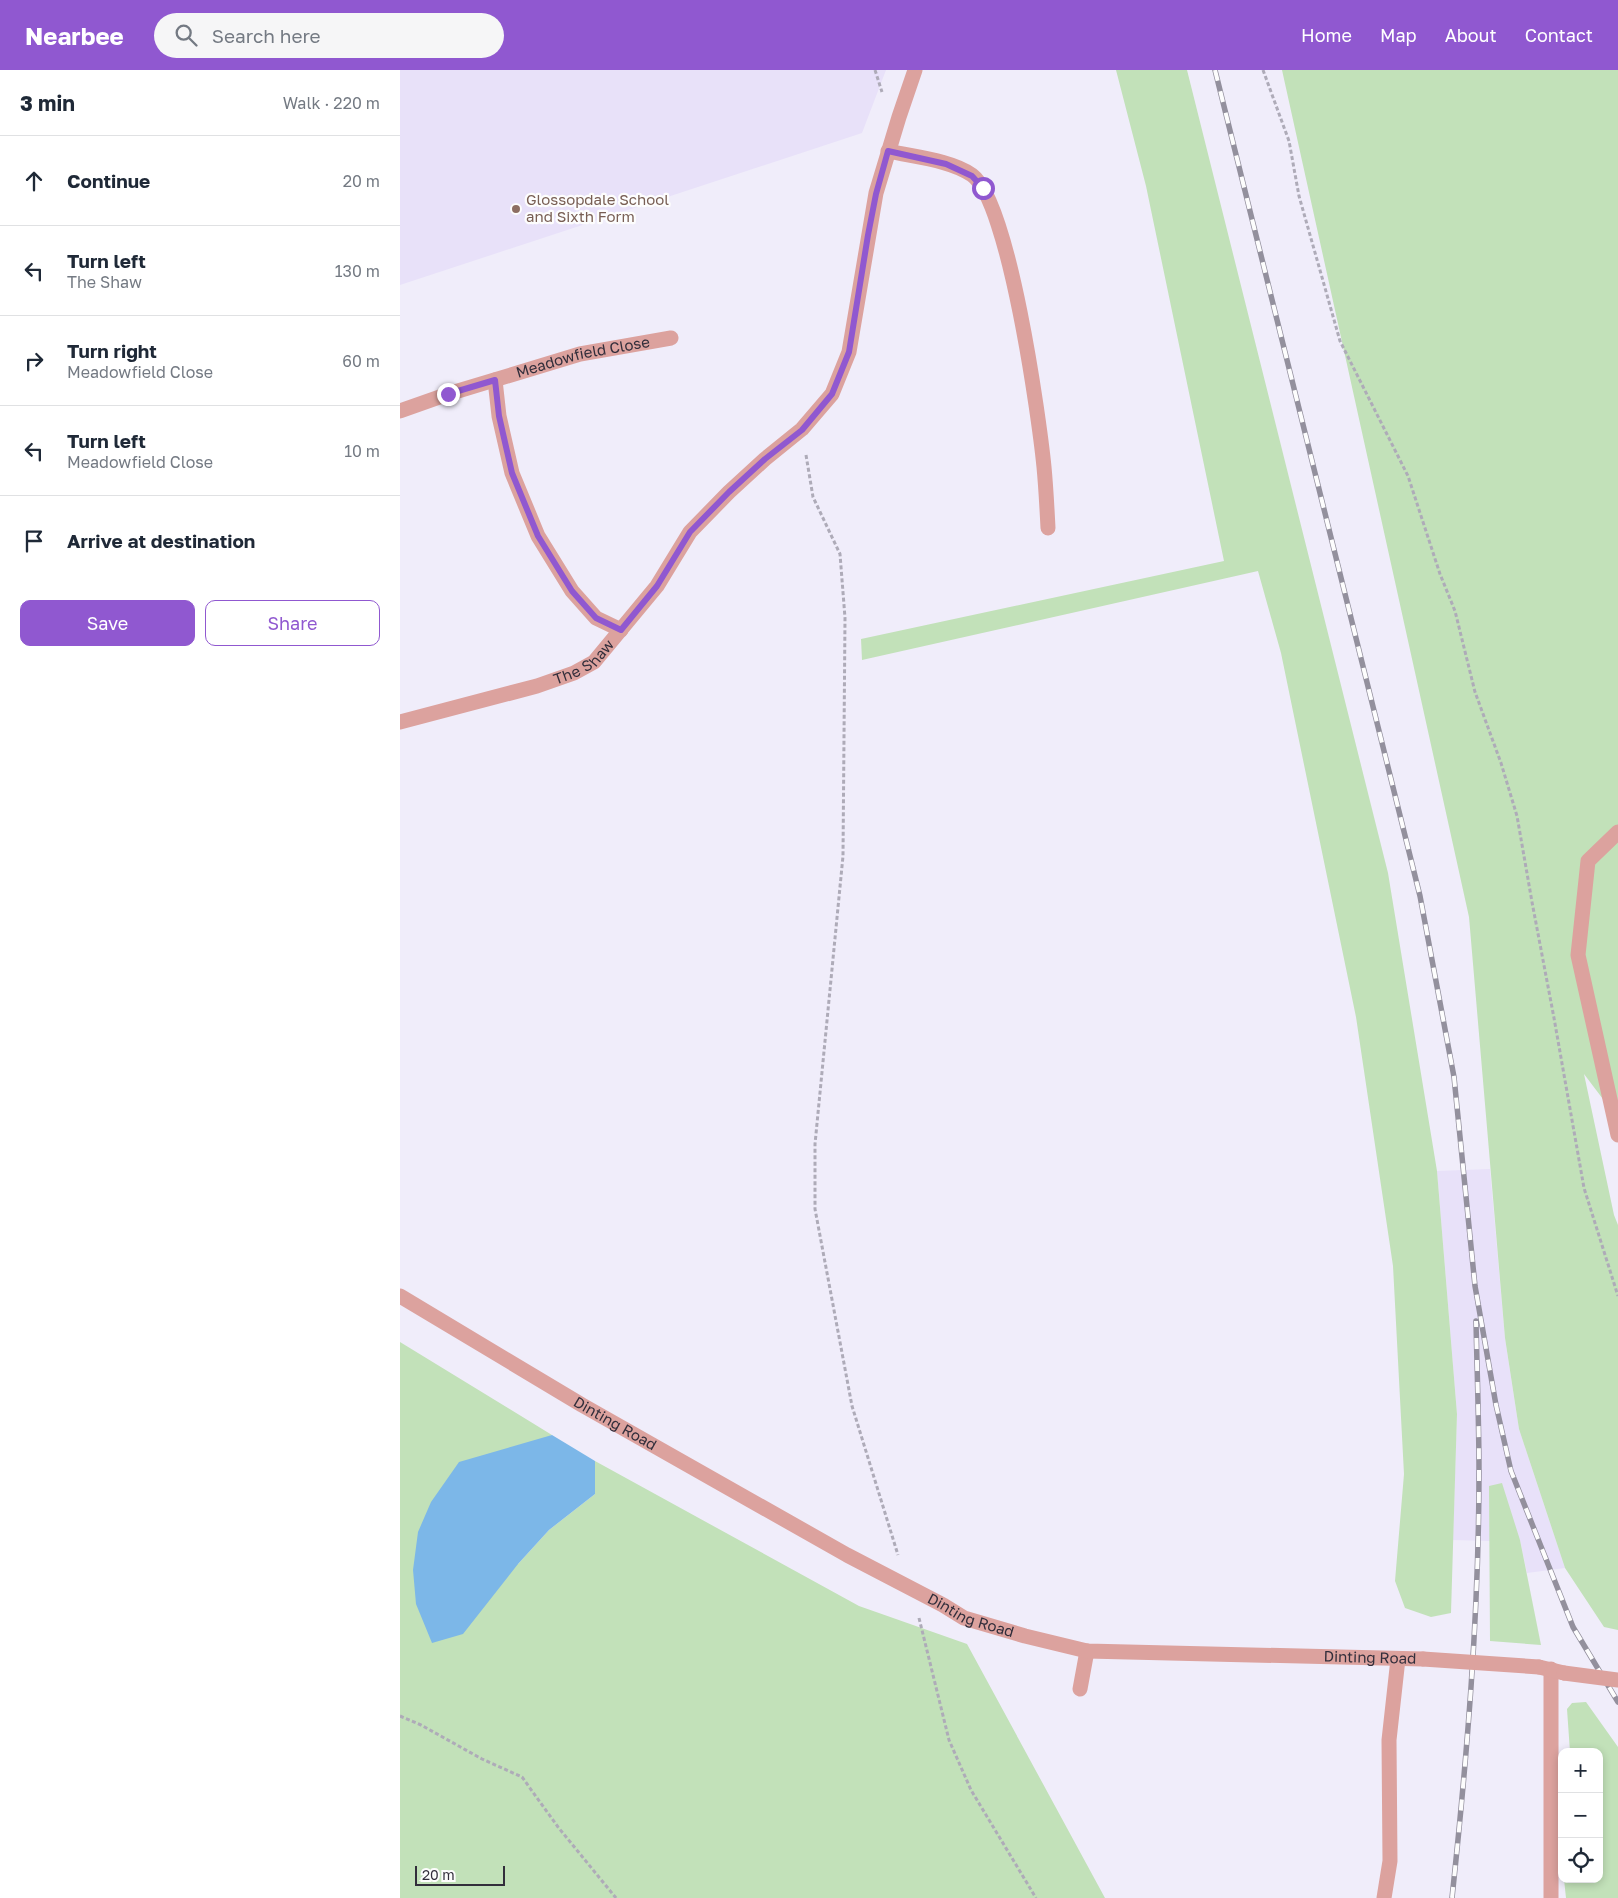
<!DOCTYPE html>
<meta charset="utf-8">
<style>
:root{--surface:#fff;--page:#f6f6f7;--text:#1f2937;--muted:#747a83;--line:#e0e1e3;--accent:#9058d0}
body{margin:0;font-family:"Golos Text",sans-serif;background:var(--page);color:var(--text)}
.controls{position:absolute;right:15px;bottom:15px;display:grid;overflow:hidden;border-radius:10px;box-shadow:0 2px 8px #0003}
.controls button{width:45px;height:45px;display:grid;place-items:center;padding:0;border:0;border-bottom:1px solid var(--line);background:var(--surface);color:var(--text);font:25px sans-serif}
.scale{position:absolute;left:15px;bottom:12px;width:90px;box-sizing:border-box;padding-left:5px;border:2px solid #322e3b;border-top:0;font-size:14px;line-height:18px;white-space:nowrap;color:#322e3b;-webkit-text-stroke:4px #fdfdfd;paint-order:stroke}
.stop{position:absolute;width:15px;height:15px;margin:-11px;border:4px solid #9058d0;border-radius:50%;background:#fff}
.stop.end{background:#9058d0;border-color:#fff;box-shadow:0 1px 5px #0008}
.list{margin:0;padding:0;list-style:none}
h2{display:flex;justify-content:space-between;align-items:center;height:65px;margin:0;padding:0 20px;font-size:21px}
h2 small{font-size:16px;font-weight:400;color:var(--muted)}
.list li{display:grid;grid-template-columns:32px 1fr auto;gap:15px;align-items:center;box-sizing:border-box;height:90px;padding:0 20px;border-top:1px solid var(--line)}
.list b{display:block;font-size:19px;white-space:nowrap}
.list p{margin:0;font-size:16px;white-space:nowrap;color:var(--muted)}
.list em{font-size:16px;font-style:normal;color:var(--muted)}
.actions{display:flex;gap:10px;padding:15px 20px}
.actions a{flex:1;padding:11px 0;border:1px solid var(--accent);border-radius:10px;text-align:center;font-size:18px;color:var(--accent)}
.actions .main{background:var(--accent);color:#fff}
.icon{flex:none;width:28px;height:28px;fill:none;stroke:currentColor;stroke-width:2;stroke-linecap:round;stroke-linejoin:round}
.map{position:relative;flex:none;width:1218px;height:1828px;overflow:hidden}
header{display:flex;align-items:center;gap:30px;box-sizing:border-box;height:70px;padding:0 25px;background:var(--accent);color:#fff}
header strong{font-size:24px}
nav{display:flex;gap:28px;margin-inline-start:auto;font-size:18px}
.search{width:350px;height:45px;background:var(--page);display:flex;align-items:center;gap:12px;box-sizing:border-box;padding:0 18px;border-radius:28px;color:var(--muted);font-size:19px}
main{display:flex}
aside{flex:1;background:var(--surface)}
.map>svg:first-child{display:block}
.built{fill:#e8e1f9}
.green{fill:#c2e1b9}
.water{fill:#7cb7e8}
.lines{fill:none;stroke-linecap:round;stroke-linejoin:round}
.path{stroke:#aeabb8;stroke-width:3;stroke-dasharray:4 2.5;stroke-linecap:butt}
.service{stroke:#dca29e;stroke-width:15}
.minor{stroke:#dca29e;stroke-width:15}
.tertiary{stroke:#dca29e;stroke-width:15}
.rail-casing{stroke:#93909d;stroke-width:5.5}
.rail{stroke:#fdfdfd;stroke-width:4;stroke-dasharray:11;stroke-linecap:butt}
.tertiary-bridge{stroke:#dca29e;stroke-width:15}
.route{stroke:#9058d0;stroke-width:6}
.education-dot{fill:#8d6e63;stroke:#fdfdfd;stroke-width:2}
.labels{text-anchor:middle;stroke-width:4.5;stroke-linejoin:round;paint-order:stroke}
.education-label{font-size:15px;fill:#785e54;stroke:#fdfdfd;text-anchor:start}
.street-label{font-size:15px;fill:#322e3b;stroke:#fdfdfd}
</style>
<header>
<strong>Nearbee</strong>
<div class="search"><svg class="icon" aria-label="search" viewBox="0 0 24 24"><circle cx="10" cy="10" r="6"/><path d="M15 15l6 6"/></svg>Search here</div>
<nav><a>Home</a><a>Map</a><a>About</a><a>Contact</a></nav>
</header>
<main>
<aside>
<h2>3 min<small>Walk · 220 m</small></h2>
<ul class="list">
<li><svg class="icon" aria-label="ahead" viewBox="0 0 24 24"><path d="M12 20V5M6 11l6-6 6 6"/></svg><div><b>Continue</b></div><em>20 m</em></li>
<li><svg class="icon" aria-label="left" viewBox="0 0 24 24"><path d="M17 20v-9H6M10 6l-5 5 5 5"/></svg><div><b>Turn left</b><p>The Shaw</p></div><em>130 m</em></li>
<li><svg class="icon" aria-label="right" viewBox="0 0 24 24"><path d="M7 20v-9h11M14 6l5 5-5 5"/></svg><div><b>Turn right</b><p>Meadowfield Close</p></div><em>60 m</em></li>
<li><svg class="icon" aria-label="left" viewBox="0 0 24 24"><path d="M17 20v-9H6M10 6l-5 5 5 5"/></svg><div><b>Turn left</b><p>Meadowfield Close</p></div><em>10 m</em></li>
<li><svg class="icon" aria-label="arrive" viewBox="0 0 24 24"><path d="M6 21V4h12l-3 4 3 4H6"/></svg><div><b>Arrive at destination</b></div></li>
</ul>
<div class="actions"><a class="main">Save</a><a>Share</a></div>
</aside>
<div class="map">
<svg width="1218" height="1828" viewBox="0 0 1218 1828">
<rect width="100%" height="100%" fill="#f0edfa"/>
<!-- built -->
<path class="built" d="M0,0H486L462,63L0,215Z
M1090,1099L1105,1268L1119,1359L1165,1498L1127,1503L1120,1470L1089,1416L1090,1471L1053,1470L1057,1344L1037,1101Z"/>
<!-- green -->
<path class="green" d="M716,0H787L988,803L1037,1101L1057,1344L1051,1543L1031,1547L1005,1538L995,1511L1004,1404L993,1196L956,947L881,583L858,501L462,590L461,569L824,491L746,116Z
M882,0H1218V1049L1184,1004L1214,1145L1218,1155V1560L1204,1557L1165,1498L1119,1359L1105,1268L1069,847Z
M0,1272L152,1365L142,1370L118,1494L149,1460L195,1424V1391L459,1536L567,1574L705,1828H0Z
M1102,1413L1120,1470L1141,1575L1090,1571L1089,1416Z
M1186,1632L1218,1677V1828H1166L1164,1809H1199V1682H1170L1167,1639L1172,1633Z"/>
<!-- water -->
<path class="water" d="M152,1365L195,1391V1424L149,1460L118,1494L63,1564L32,1573L16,1534L13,1500L18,1462L31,1432L59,1392Z"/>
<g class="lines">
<!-- path -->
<path class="path" d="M475,0L482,22
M863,0L889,71L899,126L940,271L1008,406L1040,504L1055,541L1075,622L1101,693L1117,746L1132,832L1154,948L1184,1118L1218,1226
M406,385L413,427L440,484L445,548L443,786L415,1074V1139L452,1336L498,1485
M519,1548L549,1670L571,1720L636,1828
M0,1646L21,1655L82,1689L122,1707L158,1757L216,1828"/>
<!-- service -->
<path class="service" d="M488,81C514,87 551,90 572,105C609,131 639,347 644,397C646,418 647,438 648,458
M680,1619L687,1581"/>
<!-- minor -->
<g class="minor">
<path d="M95,310L99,346L112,403L138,466L172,521L196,548L221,560"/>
<path id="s1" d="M0,341L48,324L180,284L271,268"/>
<path id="s2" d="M0,652L137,616L174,603L194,592L257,516L290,462L329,422L365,389L402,359L432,324L449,282L476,123L499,47L515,0"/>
<path d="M1218,762L1188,791L1178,885L1218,1065"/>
<path d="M984,1828L990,1791L989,1670L998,1589"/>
<path d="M1151,1828V1599"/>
</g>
<!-- tertiary -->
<g class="tertiary">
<path id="s3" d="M0,1226L182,1335L447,1485L543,1535L564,1548L625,1566L687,1581L1023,1589"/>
<path d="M1139,1597L1164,1603"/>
</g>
<defs>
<path id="rail" d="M815,0L1020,826L1054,1007L1075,1216L1096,1335L1111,1401L1173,1557L1218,1632
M1052,1828C1067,1687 1079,1544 1079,1402C1079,1352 1077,1301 1076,1251"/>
</defs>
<!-- rail casing -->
<use href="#rail" class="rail-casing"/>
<!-- rail -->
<use href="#rail" class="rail"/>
<!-- tertiary-bridge -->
<path class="tertiary-bridge" d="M1023,1589L1139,1597
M1164,1603L1218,1610"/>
</g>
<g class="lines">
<!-- route -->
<path class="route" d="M48,324L95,310L99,346L112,403L138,466L172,521L196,548L221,560L257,516L290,462L329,422L365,389L402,360L432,324L449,282L468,165L476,124L488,81L546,94L572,106L583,118"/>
</g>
<!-- markers -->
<circle class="education-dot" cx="116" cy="139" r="5"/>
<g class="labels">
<!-- education labels -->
<g class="education-label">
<text x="126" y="135">Glossopdale School<tspan x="126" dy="17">and Sixth Form</tspan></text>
</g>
<!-- street labels -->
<g class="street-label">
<text dy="5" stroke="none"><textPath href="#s1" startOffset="191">Meadowfield Close</textPath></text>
<text dy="5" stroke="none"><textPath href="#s2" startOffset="195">The Shaw</textPath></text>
<text dy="5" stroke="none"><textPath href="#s3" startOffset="250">Dinting Road</textPath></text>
<text dy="5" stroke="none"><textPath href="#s3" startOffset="655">Dinting Road</textPath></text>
<text dy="5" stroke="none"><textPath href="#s3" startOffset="1060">Dinting Road</textPath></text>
</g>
</g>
</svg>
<div class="controls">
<button>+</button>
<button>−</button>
<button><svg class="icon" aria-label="locate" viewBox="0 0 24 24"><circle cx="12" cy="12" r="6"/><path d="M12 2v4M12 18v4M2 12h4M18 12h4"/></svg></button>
</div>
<div class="scale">20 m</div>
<div class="stop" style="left:583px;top:118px"></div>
<div class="stop end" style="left:48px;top:324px"></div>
</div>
</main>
